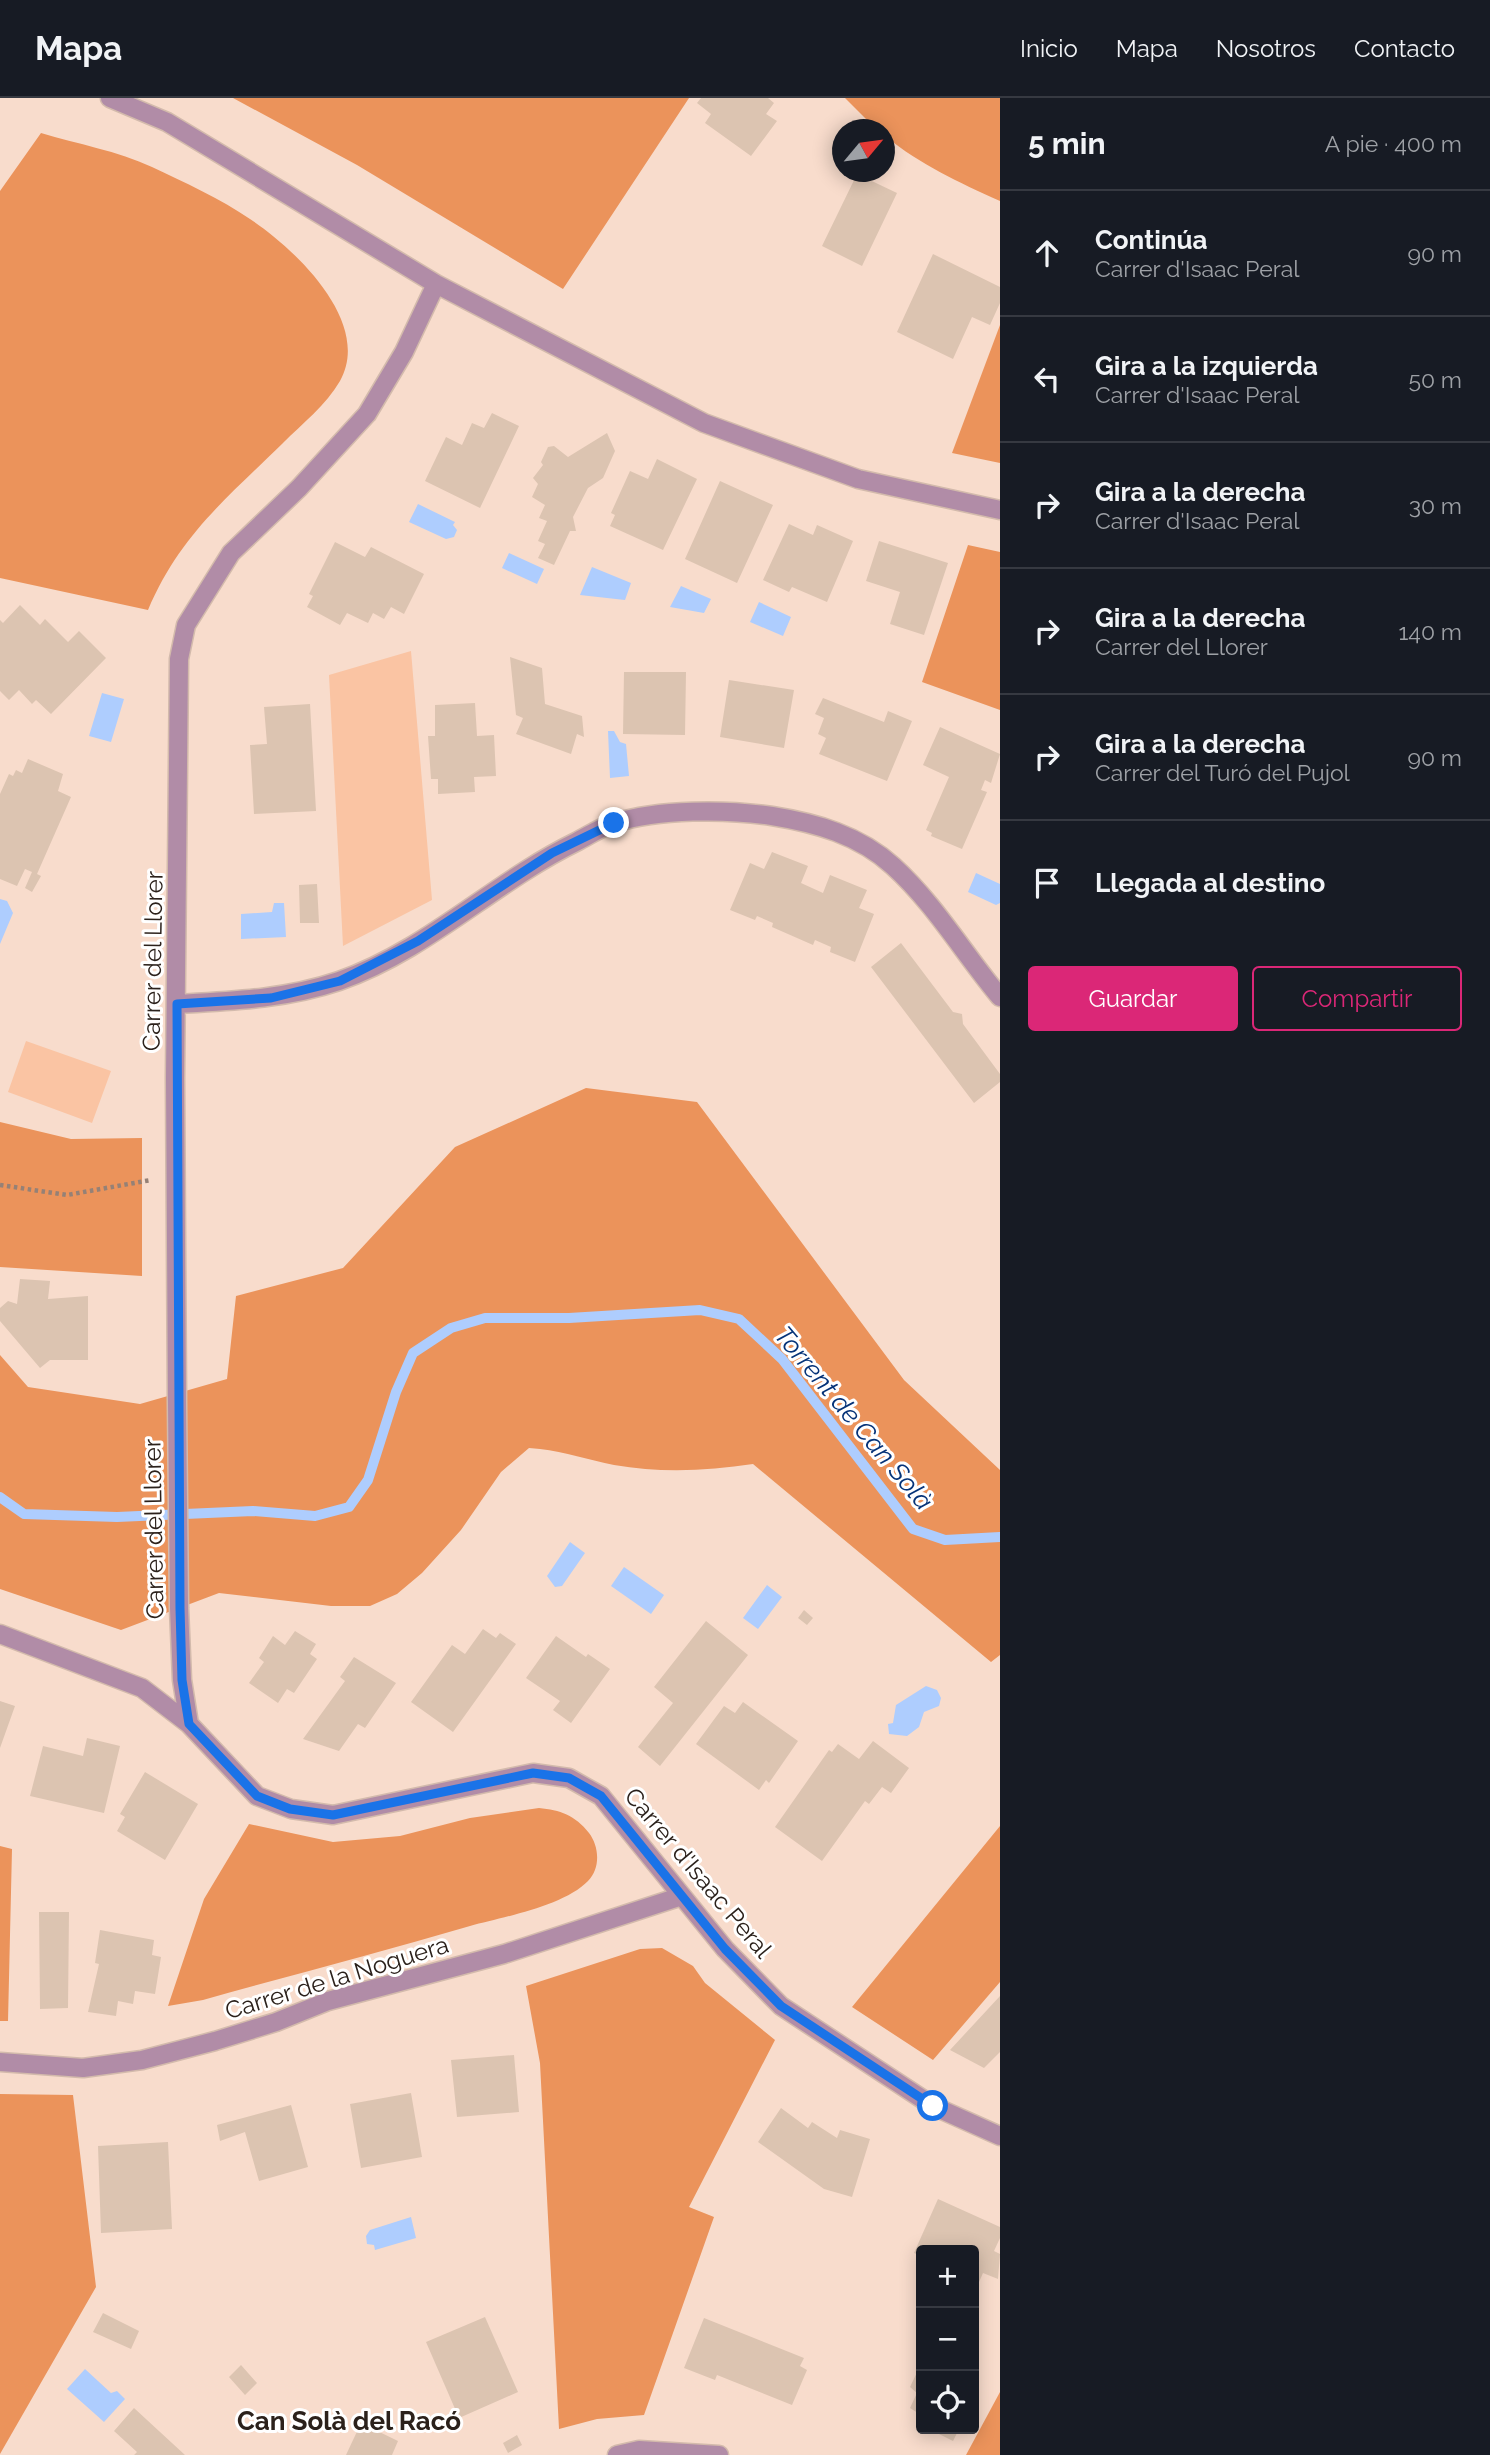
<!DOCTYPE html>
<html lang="es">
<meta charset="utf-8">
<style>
:root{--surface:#171b24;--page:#20242c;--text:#f1f3f6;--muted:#9ea1a6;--line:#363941;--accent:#db2777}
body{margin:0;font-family:Raleway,sans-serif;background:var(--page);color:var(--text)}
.controls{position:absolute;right:21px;bottom:21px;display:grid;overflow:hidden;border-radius:7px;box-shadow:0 4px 18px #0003}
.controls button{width:63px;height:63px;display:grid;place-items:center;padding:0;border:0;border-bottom:2px solid var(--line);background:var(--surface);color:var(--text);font:35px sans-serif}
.compass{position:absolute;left:832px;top:21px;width:63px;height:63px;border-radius:50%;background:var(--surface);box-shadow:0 4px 18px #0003;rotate:61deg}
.stop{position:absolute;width:21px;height:21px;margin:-16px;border:5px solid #1a73e8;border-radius:50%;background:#fff}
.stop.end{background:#1a73e8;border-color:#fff;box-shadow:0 2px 7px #0008}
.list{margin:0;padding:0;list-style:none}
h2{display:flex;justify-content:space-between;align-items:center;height:91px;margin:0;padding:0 28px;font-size:30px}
h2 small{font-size:23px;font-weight:400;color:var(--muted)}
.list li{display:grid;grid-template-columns:46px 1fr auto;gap:21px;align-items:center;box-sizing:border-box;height:126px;padding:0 28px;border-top:2px solid var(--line)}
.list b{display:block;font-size:26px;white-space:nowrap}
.list p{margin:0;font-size:23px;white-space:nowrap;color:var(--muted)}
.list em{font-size:23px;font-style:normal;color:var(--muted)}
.actions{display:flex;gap:14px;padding:21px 28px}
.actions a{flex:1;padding:16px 0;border:2px solid var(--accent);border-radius:7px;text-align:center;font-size:24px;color:var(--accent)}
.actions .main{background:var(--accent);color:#fff}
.icon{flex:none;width:38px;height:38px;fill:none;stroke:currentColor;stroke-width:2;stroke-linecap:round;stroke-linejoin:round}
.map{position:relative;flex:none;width:1000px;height:2357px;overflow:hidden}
header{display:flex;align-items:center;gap:42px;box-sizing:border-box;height:98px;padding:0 35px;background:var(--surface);border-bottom:2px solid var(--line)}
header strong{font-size:33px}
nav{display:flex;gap:38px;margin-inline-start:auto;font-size:24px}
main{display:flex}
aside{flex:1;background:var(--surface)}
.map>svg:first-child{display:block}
.green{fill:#fac4a3}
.forest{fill:#eb935b}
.water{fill:#aecdfe}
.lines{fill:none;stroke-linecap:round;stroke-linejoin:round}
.stream{stroke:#aecdfe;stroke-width:10}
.building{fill:#dcc4b1}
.minor-casing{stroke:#d3baac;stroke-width:21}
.path{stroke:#958176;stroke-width:4.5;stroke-dasharray:3.5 3.5;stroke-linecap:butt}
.minor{stroke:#b18ca7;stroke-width:18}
.route{stroke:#1a73e8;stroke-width:9}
.labels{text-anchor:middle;stroke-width:6;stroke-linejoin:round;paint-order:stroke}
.street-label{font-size:24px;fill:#2b211b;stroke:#fff}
.water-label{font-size:26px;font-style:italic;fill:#063378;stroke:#fff}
.neighbourhood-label{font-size:26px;font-weight:bold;fill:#2b211b;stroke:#fff}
</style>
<header>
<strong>Mapa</strong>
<nav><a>Inicio</a><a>Mapa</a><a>Nosotros</a><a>Contacto</a></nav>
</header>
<main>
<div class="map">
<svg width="1000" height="2357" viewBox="0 0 1000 2357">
<rect width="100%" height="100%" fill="#f8dccc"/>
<!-- green -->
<path class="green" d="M411,553L432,802L343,848L329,577Z
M26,943L111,973L92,1025L8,994Z"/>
<!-- forest -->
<path class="forest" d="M233,0H689L563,191L357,67Z
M845,0H1000V103C958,84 921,67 885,38L884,32L876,31Z
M41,35C77,46 118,53 152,69C184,84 221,101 250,121C294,150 373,224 340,283C326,307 302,326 283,345C226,401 180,437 148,512L0,480V93Z
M1000,227V365L952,355Z
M968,447L1000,454V612L922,584Z
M586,990L697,1004L904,1282L1000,1372V1557L991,1564L753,1366C707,1373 660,1375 614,1367C589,1362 565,1354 540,1351L529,1350L501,1374L461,1432L422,1475L397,1496L370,1508H331L219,1495L121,1532L0,1491V1257L28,1289L140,1306L227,1281L236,1198L343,1170L455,1049Z
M0,1024L71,1041L142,1040V1178L0,1169Z
M539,1710C560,1712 575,1717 589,1735C599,1748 601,1770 588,1783C564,1808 503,1819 470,1828C381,1854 292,1877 203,1902L168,1908L204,1801L249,1726L333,1744L400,1738L470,1720Z
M1000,1728V1884L933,1962L852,1909Z
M0,1748L12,1751L8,1923H0Z
M662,1850L693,1868L705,1885L775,1942L689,2109L714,2119L644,2317L597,2321L559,2331L540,1965L526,1888L640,1851Z
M0,1996L73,1997L96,2189L0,2356Z
M1000,2294V2357H966Z"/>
<!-- water -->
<path class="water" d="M418,406L455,424L453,427L457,432L454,439L446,441L409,424Z
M509,455L544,471L537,486L502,470Z
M592,469L631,485L625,502L580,497Z
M681,488L711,501L704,515L670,509Z
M759,504L791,519L783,538L750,524Z
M102,595L124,601L111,644L89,638Z
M608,633H614L620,644L626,646L629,678L610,680Z
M976,775L1000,786V805L996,807L968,794Z
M0,801L7,803L13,815L0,846Z
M274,805H284L286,839L241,841V816L272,814Z
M570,1444L585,1455L562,1488L555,1489L547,1478Z
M624,1469L664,1497L651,1516L611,1488Z
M767,1487L782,1499L758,1531L743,1520Z
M926,1588L937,1592L941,1600L939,1608L924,1614L919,1629L907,1638L889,1636L888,1626L893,1625L896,1607Z
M411,2119L416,2140L375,2152L374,2147L367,2146L366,2138L370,2132Z
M85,2271L111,2295L117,2293L125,2301L104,2324L67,2291Z"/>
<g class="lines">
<!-- stream -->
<path class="stream" d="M0,1399L24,1416L117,1419L253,1413L315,1418L349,1409L368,1382L396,1294L413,1255L451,1230L485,1220H569L700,1212L739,1221L782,1261L913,1431L945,1442L1000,1439"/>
</g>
<!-- building -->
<path class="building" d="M701,0H768L774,5L766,16L777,23L751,58L705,25L711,16L697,5Z
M857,76L897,95L862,168L822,148Z
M933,156L1000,189V205L990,227L972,219L953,261L897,234Z
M492,315L519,328L480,410L425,383L446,339L462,347L472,325L484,330Z
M607,335L615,353L603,380L588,390L573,419L576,433H570L554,467L538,460L545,446L538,443L547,423L539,420L545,407L532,399L538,386L533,380L543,367L541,364L548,349L554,348L568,359Z
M657,361L697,381L663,452L610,428L615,417L611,415L630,373L648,381Z
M720,383L773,407L737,485L685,461Z
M789,426L813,437L817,427L853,443L827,504L792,489L789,494L763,482Z
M879,443L948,465L924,537L890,526L900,494L866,483Z
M335,444L365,459L371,449L424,476L404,516L391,509L384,521L373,515L368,525L347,515L340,527L307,509L313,498L309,496Z
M20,507L40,527L45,521L68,544L79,533L106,560L51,616L36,602L32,606L19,592L9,602L0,593V522L3,525Z
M510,559L542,570L545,606L582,618L584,639L577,636L571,656L516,636L523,620L516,617Z
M624,574H686L685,637L623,636Z
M729,582L794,592L784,650L720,639Z
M823,600L884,624L888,613L912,623L887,683L819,656L826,640L818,636L824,620L815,616Z
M475,605L477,638L494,637L496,678L474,679L475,694L438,696V681H431L428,638H435V607Z
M310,606L316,713L254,716L250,647L267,646L264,609Z
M940,629L1000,656L991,685L985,682L981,692L987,694L962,751L931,738L932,735L926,732L949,679L923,667Z
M28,661L63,676L58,693L71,699L37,776L41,778L32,794L25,790L32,774L25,771L17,788L0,781V696L9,676L13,678L16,672L22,675Z
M772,754L808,768L801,785L823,795L830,777L867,792L859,810L874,816L855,864L830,854L831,849L815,842L813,847L772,829L773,825L757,818L755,822L730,812L750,765L764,771Z
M317,786L319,825H300L299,787Z
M901,845L953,914L962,916L963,926L1000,976V984L974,1005L871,869Z
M20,1181L50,1183L48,1201L88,1198V1262H50L40,1270L0,1223V1210L8,1203L17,1206Z
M804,1512L813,1520L807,1527L798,1520Z
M706,1523L748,1557L660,1668L638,1649L673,1605L654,1589Z
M483,1531L496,1540L500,1535L516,1546L453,1634L411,1604L452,1547L465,1556Z
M295,1533L316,1546L310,1556L317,1561L294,1595L287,1591L278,1605L249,1585L264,1564L259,1560L273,1538L285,1547Z
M556,1538L586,1559L588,1556L610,1571L571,1625L553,1612L560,1603L526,1580Z
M354,1559L396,1585L365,1630L358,1626L339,1653L303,1641L345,1583L340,1579Z
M0,1603L15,1608L0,1650Z
M743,1604L798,1643L769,1685L766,1682L759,1692L696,1646L724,1608L735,1615Z
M87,1640L120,1648L104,1715L30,1698L43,1648L83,1658Z
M873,1643L909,1670L891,1695L882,1689L869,1706L865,1703L822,1763L775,1729L829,1652L832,1654L838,1646L859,1661Z
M145,1674L198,1706L165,1762L117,1733L125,1719L120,1716Z
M39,1814H69L68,1910L40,1911Z
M100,1832L154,1842L152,1857L161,1859L155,1896L135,1893L133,1906L118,1903L116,1918L88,1914L99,1866L95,1865Z
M1000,1898V1954L984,1970L950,1952Z
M514,1957L519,2014L457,2019L451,1962Z
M411,1995L422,2059L361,2070L350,2006Z
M291,2007L308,2069L259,2083L245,2034L220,2043L217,2027Z
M781,2010L808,2030L812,2024L837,2040L840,2032L870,2041L852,2099L824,2091L758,2044Z
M168,2044L172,2131L101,2135L98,2048Z
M938,2101L1000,2129V2140L994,2153L1000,2156L998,2181L983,2175L979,2184L974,2182V2152H921V2158L914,2155Z
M103,2215L139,2233L131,2251L93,2234Z
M485,2219L518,2294L459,2320L426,2244Z
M704,2220L804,2260L800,2268L807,2272L792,2307L717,2277L715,2282L684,2270Z
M921,2266V2327L918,2325L921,2317L910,2310L917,2295L910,2289Z
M241,2267L257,2285L245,2297L229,2279Z
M134,2310L185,2357H134L137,2354L114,2333Z
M361,2325L398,2343L392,2357H346Z
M929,2331H959L953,2343Z
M517,2337L522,2347L508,2355L503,2345Z"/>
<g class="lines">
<defs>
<path id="minor" d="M110,0L167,24L436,186L704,325L858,381L1000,412
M177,906C232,903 286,901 339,883C426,853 494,784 576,744C588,738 601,729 614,725C659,711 726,711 772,718C816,725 859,737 893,768C935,806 964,856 1000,899
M0,1536L142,1590L189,1626L257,1698L291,1711L333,1717L533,1675L569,1680L601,1698L725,1851L781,1908L933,2008L1000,2038
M189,1626L182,1582L179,1510L177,1305L175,980L179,561L186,527L231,455L299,390L367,316L404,254L436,186
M0,1964L83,1970L142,1962L215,1943L276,1924L328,1903L504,1856L682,1798
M617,2357L639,2352L719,2357"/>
</defs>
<!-- minor casing -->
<use href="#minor" class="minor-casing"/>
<!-- path -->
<path class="path" d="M0,1087L67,1097L151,1082"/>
<!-- minor -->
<use href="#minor" class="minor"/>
</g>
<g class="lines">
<!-- route -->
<path class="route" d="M614,725L552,755L418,843L340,883L271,900L177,906L180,1510L182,1582L189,1626L257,1698L290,1711L333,1717L533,1675L569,1680L601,1698L725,1851L781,1908L933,2008"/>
</g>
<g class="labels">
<!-- street labels -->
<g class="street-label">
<text transform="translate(153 863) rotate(-89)" y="8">Carrer del Llorer</text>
<text transform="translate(154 1431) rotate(-91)" y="8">Carrer del Llorer</text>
<text transform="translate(698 1775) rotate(50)" y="8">Carrer d'Isaac Peral</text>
<text transform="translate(337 1880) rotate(-17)" y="8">Carrer de la Noguera</text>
</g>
<!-- water labels -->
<g class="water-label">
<text transform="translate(854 1320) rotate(50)" y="9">Torrent de Can Solà</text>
</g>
<!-- neighbourhood labels -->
<g class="neighbourhood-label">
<text x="349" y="2332">Can Solà del Racó</text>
</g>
</g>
</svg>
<div class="controls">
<button>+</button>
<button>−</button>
<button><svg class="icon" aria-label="locate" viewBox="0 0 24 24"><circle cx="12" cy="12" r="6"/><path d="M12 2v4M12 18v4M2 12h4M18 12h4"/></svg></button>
</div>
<svg class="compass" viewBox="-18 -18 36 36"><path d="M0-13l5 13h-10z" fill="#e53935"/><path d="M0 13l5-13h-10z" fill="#9ea1a6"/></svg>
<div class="stop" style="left:933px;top:2008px"></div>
<div class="stop end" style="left:614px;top:725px"></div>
</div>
<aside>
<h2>5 min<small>A pie · 400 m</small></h2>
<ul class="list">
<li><svg class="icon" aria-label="ahead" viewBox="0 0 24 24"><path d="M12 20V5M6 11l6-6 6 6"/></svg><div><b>Continúa</b><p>Carrer d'Isaac Peral</p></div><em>90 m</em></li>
<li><svg class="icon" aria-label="left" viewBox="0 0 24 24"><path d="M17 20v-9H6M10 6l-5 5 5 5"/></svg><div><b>Gira a la izquierda</b><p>Carrer d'Isaac Peral</p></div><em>50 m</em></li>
<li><svg class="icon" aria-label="right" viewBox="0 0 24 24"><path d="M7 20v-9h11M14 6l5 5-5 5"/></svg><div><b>Gira a la derecha</b><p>Carrer d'Isaac Peral</p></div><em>30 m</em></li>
<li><svg class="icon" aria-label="right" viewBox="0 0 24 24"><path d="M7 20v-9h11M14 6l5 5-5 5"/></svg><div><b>Gira a la derecha</b><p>Carrer del Llorer</p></div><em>140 m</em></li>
<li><svg class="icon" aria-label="right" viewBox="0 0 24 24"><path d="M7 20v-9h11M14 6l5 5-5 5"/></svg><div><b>Gira a la derecha</b><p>Carrer del Turó del Pujol</p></div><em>90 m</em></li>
<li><svg class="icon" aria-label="arrive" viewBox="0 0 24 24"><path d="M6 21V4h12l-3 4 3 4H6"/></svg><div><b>Llegada al destino</b></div></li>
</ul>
<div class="actions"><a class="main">Guardar</a><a>Compartir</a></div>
</aside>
</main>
